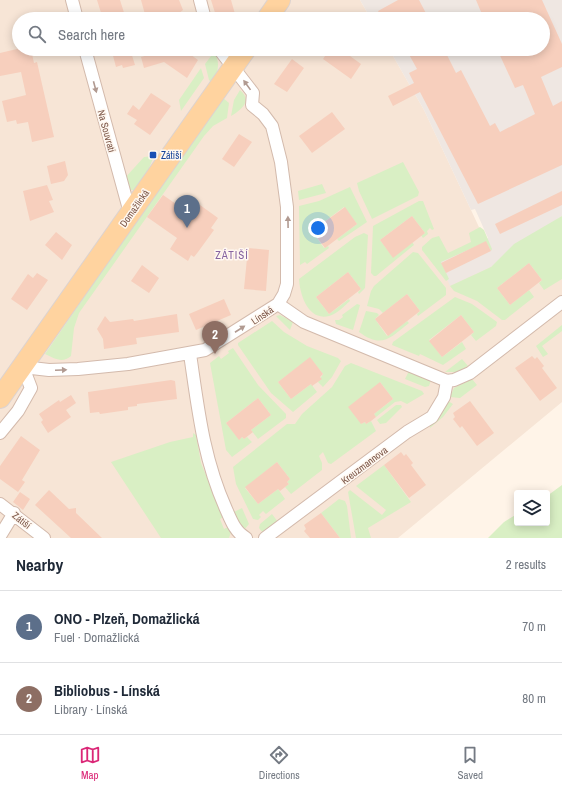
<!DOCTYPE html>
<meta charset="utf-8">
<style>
:root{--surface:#fff;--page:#f6f6f7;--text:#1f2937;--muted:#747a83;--line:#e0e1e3;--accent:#db2777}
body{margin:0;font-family:"Archivo Narrow",sans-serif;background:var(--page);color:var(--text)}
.controls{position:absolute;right:12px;bottom:12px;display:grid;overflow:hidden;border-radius:4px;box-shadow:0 2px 10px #0003}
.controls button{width:36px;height:36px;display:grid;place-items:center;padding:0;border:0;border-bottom:1px solid var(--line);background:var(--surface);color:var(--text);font:20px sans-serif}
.you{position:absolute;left:318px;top:228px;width:14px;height:14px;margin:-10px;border:3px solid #fff;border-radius:50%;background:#1a73e8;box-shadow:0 0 0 6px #1a73e833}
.badge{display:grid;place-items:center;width:26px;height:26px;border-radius:50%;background:var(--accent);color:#fff;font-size:13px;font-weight:700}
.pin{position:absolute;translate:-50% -33px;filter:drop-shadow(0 1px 2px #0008)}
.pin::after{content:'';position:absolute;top:21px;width:14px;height:12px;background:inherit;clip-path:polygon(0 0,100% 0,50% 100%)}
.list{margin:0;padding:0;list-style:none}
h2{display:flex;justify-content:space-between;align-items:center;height:52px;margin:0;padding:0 16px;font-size:17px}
h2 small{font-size:13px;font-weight:400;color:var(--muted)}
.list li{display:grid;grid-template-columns:26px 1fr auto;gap:12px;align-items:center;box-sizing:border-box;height:72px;padding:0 16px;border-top:1px solid var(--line)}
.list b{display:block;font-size:15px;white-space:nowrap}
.list p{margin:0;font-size:13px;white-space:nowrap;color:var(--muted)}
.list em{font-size:13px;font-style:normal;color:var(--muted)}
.icon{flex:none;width:22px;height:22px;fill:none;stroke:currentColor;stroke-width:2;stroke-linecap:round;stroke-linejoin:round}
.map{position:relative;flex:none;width:562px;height:538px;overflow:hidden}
.search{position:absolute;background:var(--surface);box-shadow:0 2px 10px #0003;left:12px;right:12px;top:12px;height:44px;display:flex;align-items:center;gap:10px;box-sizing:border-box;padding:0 14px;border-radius:22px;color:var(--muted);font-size:15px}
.sheet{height:196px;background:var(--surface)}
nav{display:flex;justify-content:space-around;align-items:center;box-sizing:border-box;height:56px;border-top:1px solid var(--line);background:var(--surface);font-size:11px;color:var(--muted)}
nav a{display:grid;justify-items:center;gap:2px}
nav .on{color:var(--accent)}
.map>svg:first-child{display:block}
.residential{fill:#f7e5d6}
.industrial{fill:#efe7e2}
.green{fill:#d9efc4}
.building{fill:#f7cfbd}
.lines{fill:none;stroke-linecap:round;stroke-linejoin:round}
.minor-casing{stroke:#d3baac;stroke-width:14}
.primary-casing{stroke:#ddd3cf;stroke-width:22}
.minor{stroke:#fff;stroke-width:12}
.primary{stroke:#ffd39f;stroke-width:20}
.oneway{fill:#b19a91}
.transit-dot{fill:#1a4fb4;stroke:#fff8f1;stroke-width:1.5}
.labels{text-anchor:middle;stroke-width:3;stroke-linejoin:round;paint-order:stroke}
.street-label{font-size:10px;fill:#7d5748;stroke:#fff8f1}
.transit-label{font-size:10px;fill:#164399;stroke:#fff8f1;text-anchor:start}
.neighbourhood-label{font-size:11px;letter-spacing:1px;fill:#8764a0;stroke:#fff8f1}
</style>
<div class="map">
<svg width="562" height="538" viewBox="0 0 562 538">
<rect width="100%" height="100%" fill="#fff4e8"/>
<!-- residential -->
<path class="residential" d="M0,0H360L371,19H19V49H389L424,110L471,210L485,240L491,267L514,244L539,231L554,220L562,230V402L398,538H0Z"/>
<!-- industrial -->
<path class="industrial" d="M360,0H562V216L491,267L450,286L439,261L488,238L475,209L471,210L424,110L389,49H543V19H371Z"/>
<!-- green -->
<path class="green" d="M214,52C221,63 218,73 212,83L209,80L205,64Z
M201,68L204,78L181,111L179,100Z
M240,90C253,101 241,110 231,116L234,100Z
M222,97L229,103L227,118L213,126L204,136L79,313L74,328L71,356C62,364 54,358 45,354Z
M154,156L142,185L135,190H129L124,179L144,157Z
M403,162L419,192L418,196L372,219L359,191L357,183Z
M322,184L326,193L299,200L298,191Z
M350,187L367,222L339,241L337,239L357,224L344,207L312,231L324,248L328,246L329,248L307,264L305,262L300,265L299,206L319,201Z
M419,201H423L434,229L432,230L430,228L427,231L428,234L423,238L421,235L425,233L412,216L380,240L393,257L412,242L414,245L376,276H374L371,273L373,226Z
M562,216V279L544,290L539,283L542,280L529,263L497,288L510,305L529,290L534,297L505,320H502L477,301L454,291L450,286L491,267L514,244Z
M480,227L484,230L492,249L491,251L486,242L441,262L449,279L446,281L422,250V247L432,238L439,236L448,253L471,242L469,233Z
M364,233L368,235L365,288L359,294L358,292L361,289L348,272L316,297L329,314L349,299L350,301C344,306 337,314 329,316C308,321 300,295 299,279L355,237Z
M413,252L418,253L446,288V295L418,316L417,314L420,311L407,294L383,313L379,309L367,306L371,291L374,286Z
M455,297L472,304L497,322L496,326L476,341L471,335L474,332L461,315L429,340L442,357L462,342L466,349L443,365L420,354L419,356L392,345L393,342Z
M357,304L360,305L353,330L336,324L335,320H339L343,317L342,315Z
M366,311L377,313L379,315L375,319L387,336L407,321L409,323C390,338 382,349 359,332Z
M280,315L293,322L290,330L276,316Z
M272,321L284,332L307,346L338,358L341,361L332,377L323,387L318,382L323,374L310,358L278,382L291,399L311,384L317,392L293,412L271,393L238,345V343Z
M562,325V331L542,346L548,354L543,357L536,346Z
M233,348L258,385L286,414V418L258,439L251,430L271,415L258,398L226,423L239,439L242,437L244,439L247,437L252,442L232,457L226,450L210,363L219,356L221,359L229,353L228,351Z
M462,359L468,366L457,372H445Z
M351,363L422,391L424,394L407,404L401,401L395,402L376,417L374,414L393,399L380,382L361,424L365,422L366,424L371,421L376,431L331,464L328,463L323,452L319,456L322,463V470L291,494L285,487L289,484L287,482L290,479L277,462L245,488L258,504L278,489L285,499L266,514L263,511L259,515L261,517L258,520L253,519L236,484L233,467L287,424H295L302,414L332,387L345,366Z
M409,371L431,380L429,386L425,387L405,379Z
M472,379L477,385L460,398L450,397L454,388Z
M448,401L453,404L443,417L430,428V425L442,413Z
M396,405H401L402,407L386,423L380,424L377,420Z
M193,433L196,435L201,463L223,517L220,519L224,529L228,527L231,532L229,538H161L111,462L170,442L193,437Z
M384,465L411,502L368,528L371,538H356L348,492L350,490L382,515L386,510L356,486Z
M562,485V538H488L504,522L517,514V523H547V496Z
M339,499L345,501L347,506L351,538H340L321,513Z
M242,508L249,524L244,530L234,514V512Z
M272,514L278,522L263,533L259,528L260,524Z"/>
<!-- building -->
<path class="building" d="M97,0H120L126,19H103Z
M141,0H179L183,10L179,13L181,19H159L158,15L146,18Z
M211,0H231L235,14L231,19H217Z
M398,0H419L429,19H382L378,11Z
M476,0H542L562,44V67L541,77L553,106L562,101V165L478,204L420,92L393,106L388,96L414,83L409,73L417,69L406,49H444L456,73L461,70L490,126L495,123L500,132L535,114L523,85L515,88L497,49H543V19H484Z
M17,49H31L34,63L37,62L54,137L32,142L28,122L17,124L16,120L7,122L2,101L26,95L21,72L0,76V53Z
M117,49H130L135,65L123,68L122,65L116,67L112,52Z
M155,49H172L180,54L183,49L198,60L187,78L164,62L144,68L141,57L156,53Z
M330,49H355L350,56L361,64L351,79L323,59Z
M292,59L304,68L287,92L274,84Z
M151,93L171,106L150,135L134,124L137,120L127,114L133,105L139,110Z
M332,112L345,129L312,153L299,136Z
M239,134L252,142L234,167L222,159Z
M65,161L68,175L64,181L51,184L47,166Z
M47,185L53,200L49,201L54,212L30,221L23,191Z
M562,191V205L500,234L495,224Z
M163,195L192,215L200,205L218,218L211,228L214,230L198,252L194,257L191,255L188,261L170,249L177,238L147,217Z
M345,207L357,224L325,248L312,231Z
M412,216L425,233L393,258L380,240Z
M56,232L72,245L62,260L45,245Z
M486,241L491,251L446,273L441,263Z
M248,248L269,250L266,291L244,289Z
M529,263L542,280L510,305L497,288Z
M142,265L159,278L149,293L131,281Z
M348,272L361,289L329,314L316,297Z
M37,273L48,280L27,310L11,299L28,274L33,278Z
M407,294L420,311L388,336L375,319Z
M224,299L231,315L196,330L189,314Z
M177,314L179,332L136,338L137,344L104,349L103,339L97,329L105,316L110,322L133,319L134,321Z
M461,315L474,332L442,357L429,341Z
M532,356L535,359L537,357L544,366L542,368L557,388L540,401L515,368Z
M310,357L323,374L320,377L322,379L312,386L311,384L291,399L278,382Z
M171,380L175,381L177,399L137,404V406L128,407V410L100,414L99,412L90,413L88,392Z
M380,382L393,399L374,414L376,417L371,421L366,424L365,422L361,424L348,407Z
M71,395L76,403L66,410L71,417L48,433L41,422L43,420L39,414L59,400L60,402Z
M258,398L271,415L251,430L253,432L244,439L242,437L239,440L226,423Z
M470,401L494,433L477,446L462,426L460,428L453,419L455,417L453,413Z
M21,436L40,450L22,480L25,482L18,492L0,479V466Z
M401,452L404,456L406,454L413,463L411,465L426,485L409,498L384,465Z
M277,462L290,479L287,482L289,484L280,491L278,489L258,504L245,487Z
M49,490L69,509L76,508V513L102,538H71L35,505Z
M20,492L30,499L23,510L13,502Z
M321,513L340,538H310L304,531L306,529L304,525Z"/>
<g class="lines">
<defs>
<path id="minor" d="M72,0L77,19
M200,0L205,19
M85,49L130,213
M278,304L304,322L447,381L454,380L470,373L562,302
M190,354C198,408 203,458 226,509C231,520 235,532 246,538
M0,433L18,411L31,388L23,367L49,370L78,369L128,364L205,350L278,304L284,294L287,284V207L281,162L272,126L263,114L252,105L253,93L219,49
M0,504L44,538
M0,536L14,513
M265,538L407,432L432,417L444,397L447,381"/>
<path id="primary" d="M267,19L280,0
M0,398L246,49"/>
</defs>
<!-- minor casing -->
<use href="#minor" class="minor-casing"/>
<!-- primary casing -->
<use href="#primary" class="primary-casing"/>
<!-- minor -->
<use href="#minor" class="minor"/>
<!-- primary -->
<use href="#primary" class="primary"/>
</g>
<!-- one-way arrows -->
<defs><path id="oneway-solid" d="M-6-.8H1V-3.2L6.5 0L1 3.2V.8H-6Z"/></defs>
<g class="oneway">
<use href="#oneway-solid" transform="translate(247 85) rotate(-126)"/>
<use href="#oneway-solid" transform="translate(95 87) rotate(75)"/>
<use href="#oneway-solid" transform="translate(288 222) rotate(-91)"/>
<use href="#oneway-solid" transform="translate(240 329) rotate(-33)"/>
<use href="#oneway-solid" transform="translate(61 370) rotate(-3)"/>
</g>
<!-- markers -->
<rect class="transit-dot" x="149" y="151" width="8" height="8" rx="2"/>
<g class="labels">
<!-- street labels -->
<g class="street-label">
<text transform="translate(107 131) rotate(75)" y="4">Na Souvrati</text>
<text transform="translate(134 208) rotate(-55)" y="4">Domažlická</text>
<text transform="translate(262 315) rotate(-34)" y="4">Línská</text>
<text transform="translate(364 465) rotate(-37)" y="4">Kreuzmannova</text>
<text transform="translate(22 520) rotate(38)" y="4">Zátiší</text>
</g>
<!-- transit labels -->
<g class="transit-label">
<text x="161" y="159">Zátiší</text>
</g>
<!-- neighbourhood labels -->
<g class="neighbourhood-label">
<text x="232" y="259">ZÁTIŠÍ</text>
</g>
</g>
</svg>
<div class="controls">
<button><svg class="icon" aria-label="layers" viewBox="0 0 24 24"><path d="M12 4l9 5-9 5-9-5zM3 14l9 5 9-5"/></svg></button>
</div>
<div class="you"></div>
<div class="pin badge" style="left:187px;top:228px;background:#5c6f8a">1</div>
<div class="pin badge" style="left:215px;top:354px;background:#8d6e63">2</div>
<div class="search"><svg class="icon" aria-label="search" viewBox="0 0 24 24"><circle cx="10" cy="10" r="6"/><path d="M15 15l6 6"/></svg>Search here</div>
</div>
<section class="sheet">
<h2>Nearby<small>2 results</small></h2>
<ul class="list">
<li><span class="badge" style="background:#5c6f8a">1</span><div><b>ONO - Plzeň, Domažlická</b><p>Fuel · Domažlická</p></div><em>70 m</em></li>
<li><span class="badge" style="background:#8d6e63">2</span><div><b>Bibliobus - Línská</b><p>Library · Línská</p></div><em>80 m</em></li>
</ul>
</section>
<nav>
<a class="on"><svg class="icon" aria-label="map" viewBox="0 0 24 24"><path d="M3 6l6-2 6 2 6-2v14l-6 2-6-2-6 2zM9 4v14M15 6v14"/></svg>Map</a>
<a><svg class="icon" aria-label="directions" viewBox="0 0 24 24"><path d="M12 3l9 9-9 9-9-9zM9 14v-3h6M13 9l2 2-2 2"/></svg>Directions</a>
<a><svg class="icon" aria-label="saved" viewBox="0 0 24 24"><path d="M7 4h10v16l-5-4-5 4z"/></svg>Saved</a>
</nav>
